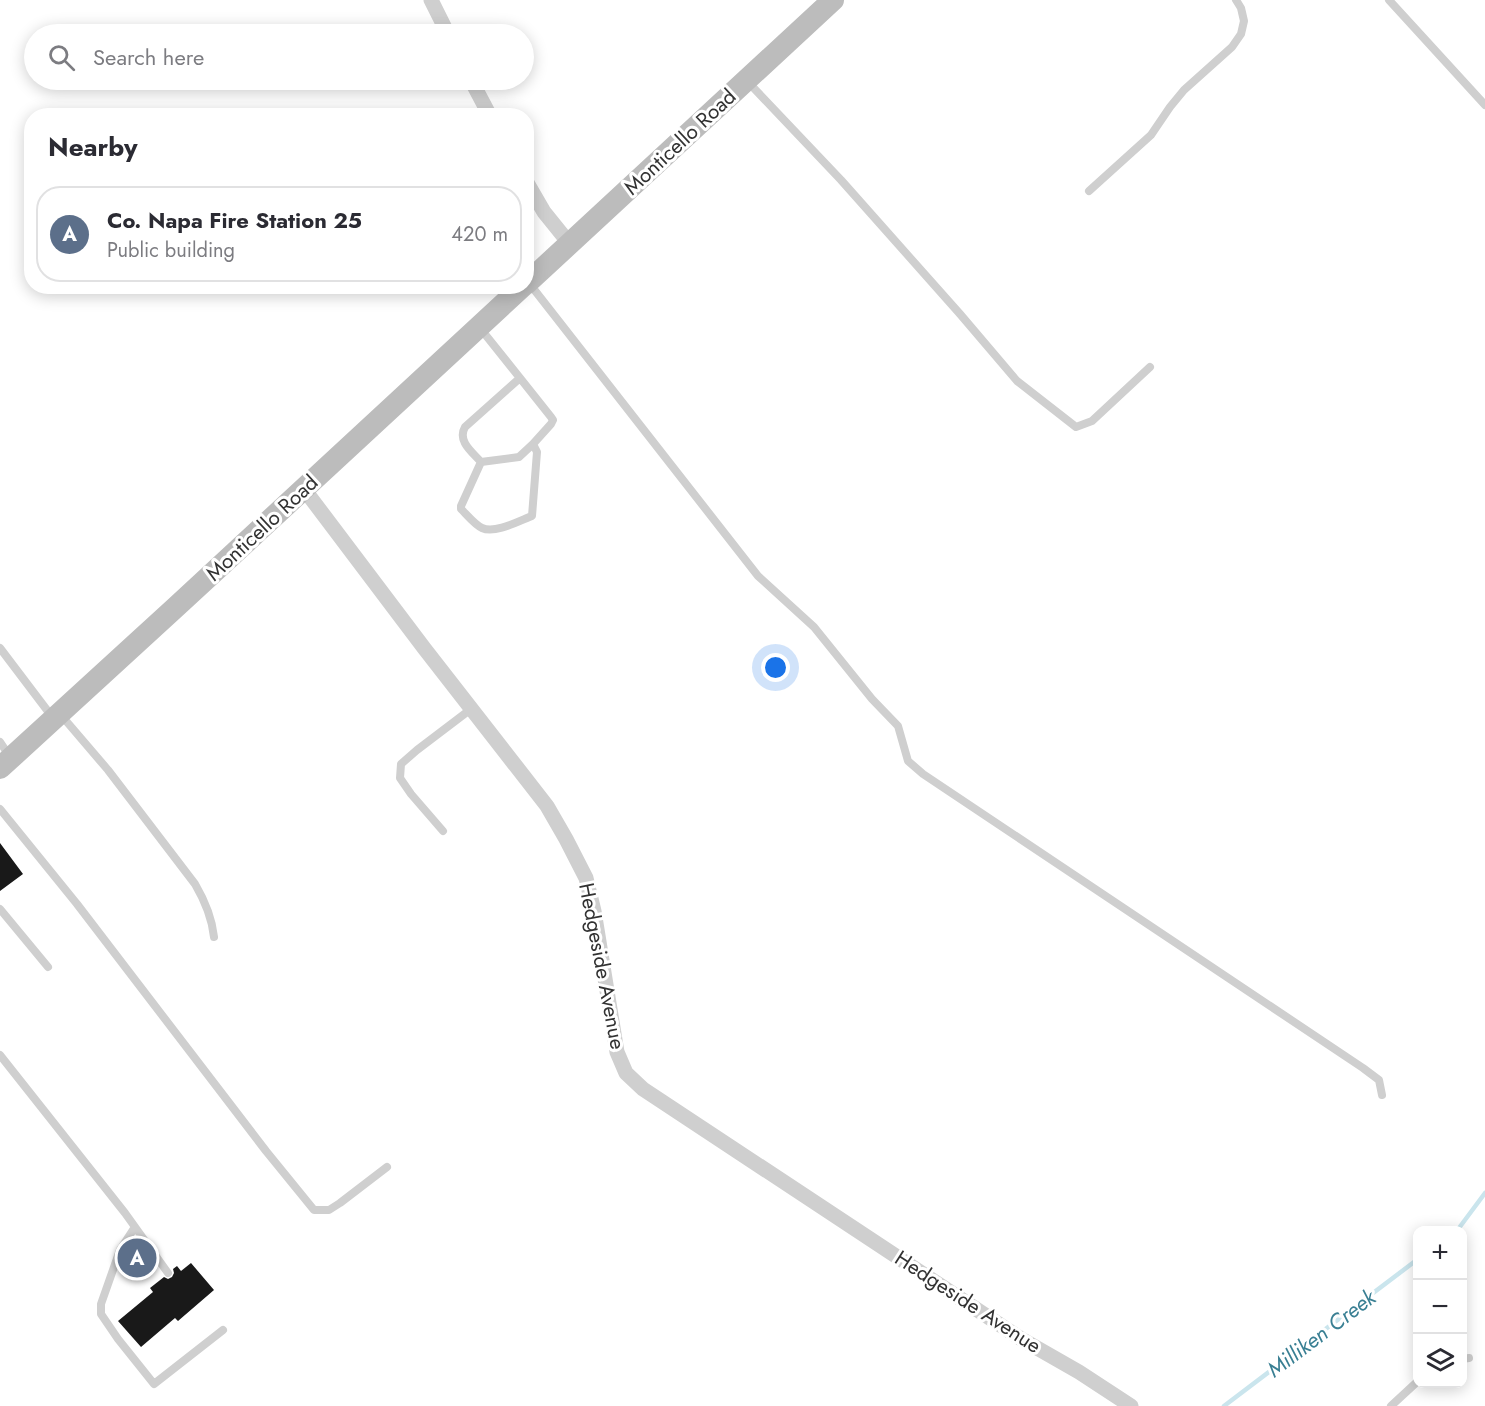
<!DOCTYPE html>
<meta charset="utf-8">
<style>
:root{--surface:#fff;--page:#f2f2f3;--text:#2b2b33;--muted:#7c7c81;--line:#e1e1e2;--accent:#ee305d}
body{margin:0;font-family:Jost,sans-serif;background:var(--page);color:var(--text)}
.controls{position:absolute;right:18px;bottom:18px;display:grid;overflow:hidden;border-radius:12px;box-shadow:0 3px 15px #0003}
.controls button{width:54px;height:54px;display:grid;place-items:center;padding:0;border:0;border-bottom:2px solid var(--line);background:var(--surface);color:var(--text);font:30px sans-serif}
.you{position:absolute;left:776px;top:668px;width:21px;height:21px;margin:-15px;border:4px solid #fff;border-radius:50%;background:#1a73e8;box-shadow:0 0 0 9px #1a73e833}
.badge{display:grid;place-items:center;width:39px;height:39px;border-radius:50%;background:var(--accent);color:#fff;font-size:20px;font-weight:700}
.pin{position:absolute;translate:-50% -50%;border:3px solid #fff;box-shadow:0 2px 6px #0006}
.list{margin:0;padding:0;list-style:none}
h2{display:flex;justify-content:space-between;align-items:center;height:78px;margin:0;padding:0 24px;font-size:26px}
h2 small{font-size:20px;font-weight:400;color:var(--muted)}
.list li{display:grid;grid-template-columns:39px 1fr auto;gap:18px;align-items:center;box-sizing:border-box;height:96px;margin:0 12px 12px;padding:0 12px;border:2px solid var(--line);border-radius:24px}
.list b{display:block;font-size:22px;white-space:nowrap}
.list p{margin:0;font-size:20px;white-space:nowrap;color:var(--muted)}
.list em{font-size:20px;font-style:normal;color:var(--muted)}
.icon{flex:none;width:33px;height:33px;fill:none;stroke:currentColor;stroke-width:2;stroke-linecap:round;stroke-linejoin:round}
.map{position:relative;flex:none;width:1485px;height:1406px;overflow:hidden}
.search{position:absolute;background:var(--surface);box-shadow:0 3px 15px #0003;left:24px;top:24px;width:510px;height:66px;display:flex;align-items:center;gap:15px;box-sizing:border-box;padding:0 21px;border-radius:33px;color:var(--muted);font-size:22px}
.panel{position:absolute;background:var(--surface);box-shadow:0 3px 15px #0003;left:24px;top:108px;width:510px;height:186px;border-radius:24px}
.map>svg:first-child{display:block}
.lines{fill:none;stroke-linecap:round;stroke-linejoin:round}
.stream{stroke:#cae5ed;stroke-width:4.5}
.building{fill:#191919}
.service{stroke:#cfcfcf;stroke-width:8}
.minor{stroke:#cfcfcf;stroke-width:15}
.secondary{stroke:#bcbcbc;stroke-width:22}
.labels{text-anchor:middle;stroke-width:6;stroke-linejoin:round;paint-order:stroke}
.street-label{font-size:21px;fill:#323232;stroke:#fff}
.water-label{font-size:22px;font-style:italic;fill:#397f93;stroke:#fff}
</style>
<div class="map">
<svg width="1485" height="1406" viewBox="0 0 1485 1406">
<rect width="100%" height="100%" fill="#fff"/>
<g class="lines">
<!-- stream -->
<path class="stream" d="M1456,1230L1459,1228L1485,1193
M1224,1406L1418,1259"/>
</g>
<!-- building -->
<path class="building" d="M0,843L23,874L0,891Z
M191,1263L214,1290L178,1321L175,1318L141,1347L118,1321L153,1292L150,1288L164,1277L168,1279L172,1277L174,1273L173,1269L177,1266L181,1271Z"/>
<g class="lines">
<!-- service -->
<path class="service" d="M1389,0L1485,105
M748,82L841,180L960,314L1017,381L1076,427L1092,421L1150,367
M1089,191L1151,135L1170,107L1184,90L1232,47L1241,34L1244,21L1241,8L1236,0
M529,283L758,576L814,627L872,699L898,726L908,761L923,774L1363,1068L1379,1080L1382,1095
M480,328L520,378L465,427C457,441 472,452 481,462L461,506V509C467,515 475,525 482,528C495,534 519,521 532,516L537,452L533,444L551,424L553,420L551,417L520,378
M481,462L519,457L533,444
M0,648L53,718
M61,715L108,770L195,884C205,901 212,918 214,937
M0,742L10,757
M0,809L77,904L266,1151L314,1210H329L340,1203L387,1167
M443,831L411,794L400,778L401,764L417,750L471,709
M0,909L48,967
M0,1055L125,1213L168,1273
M135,1227L120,1250L101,1304V1314L118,1339L154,1384L223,1330
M1462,1359L1469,1358
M1391,1406L1418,1381"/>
<!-- minor -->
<path class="minor" d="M431,0L448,34
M471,80L490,116
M526,181L544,212L569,243
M304,489L424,648L547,806L566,839L586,878L594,911L617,1052L626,1073L643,1089L1023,1340L1079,1372L1131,1406"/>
<!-- secondary -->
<path class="secondary" d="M526,284L833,0
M0,768L177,606L523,286"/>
</g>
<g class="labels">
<!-- street labels -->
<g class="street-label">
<text transform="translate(680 142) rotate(-43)" y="7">Monticello Road</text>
<text transform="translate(262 528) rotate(-43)" y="7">Monticello Road</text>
<text transform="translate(602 966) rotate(79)" y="7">Hedgeside Avenue</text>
<text transform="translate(968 1302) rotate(33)" y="7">Hedgeside Avenue</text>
</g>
<!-- water labels -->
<g class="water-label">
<text transform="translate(1321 1333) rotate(-37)" y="8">Milliken Creek</text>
</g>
</g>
</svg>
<div class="controls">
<button>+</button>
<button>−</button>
<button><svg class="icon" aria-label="layers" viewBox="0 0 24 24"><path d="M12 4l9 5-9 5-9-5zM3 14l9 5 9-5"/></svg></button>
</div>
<div class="you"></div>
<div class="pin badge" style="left:137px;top:1258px;background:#5c6f8a">A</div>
<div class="search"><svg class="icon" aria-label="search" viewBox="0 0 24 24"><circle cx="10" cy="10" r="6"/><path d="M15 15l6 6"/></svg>Search here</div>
<section class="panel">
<h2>Nearby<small></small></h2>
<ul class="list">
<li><span class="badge" style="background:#5c6f8a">A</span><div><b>Co. Napa Fire Station 25</b><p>Public building</p></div><em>420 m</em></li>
</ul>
</section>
</div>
